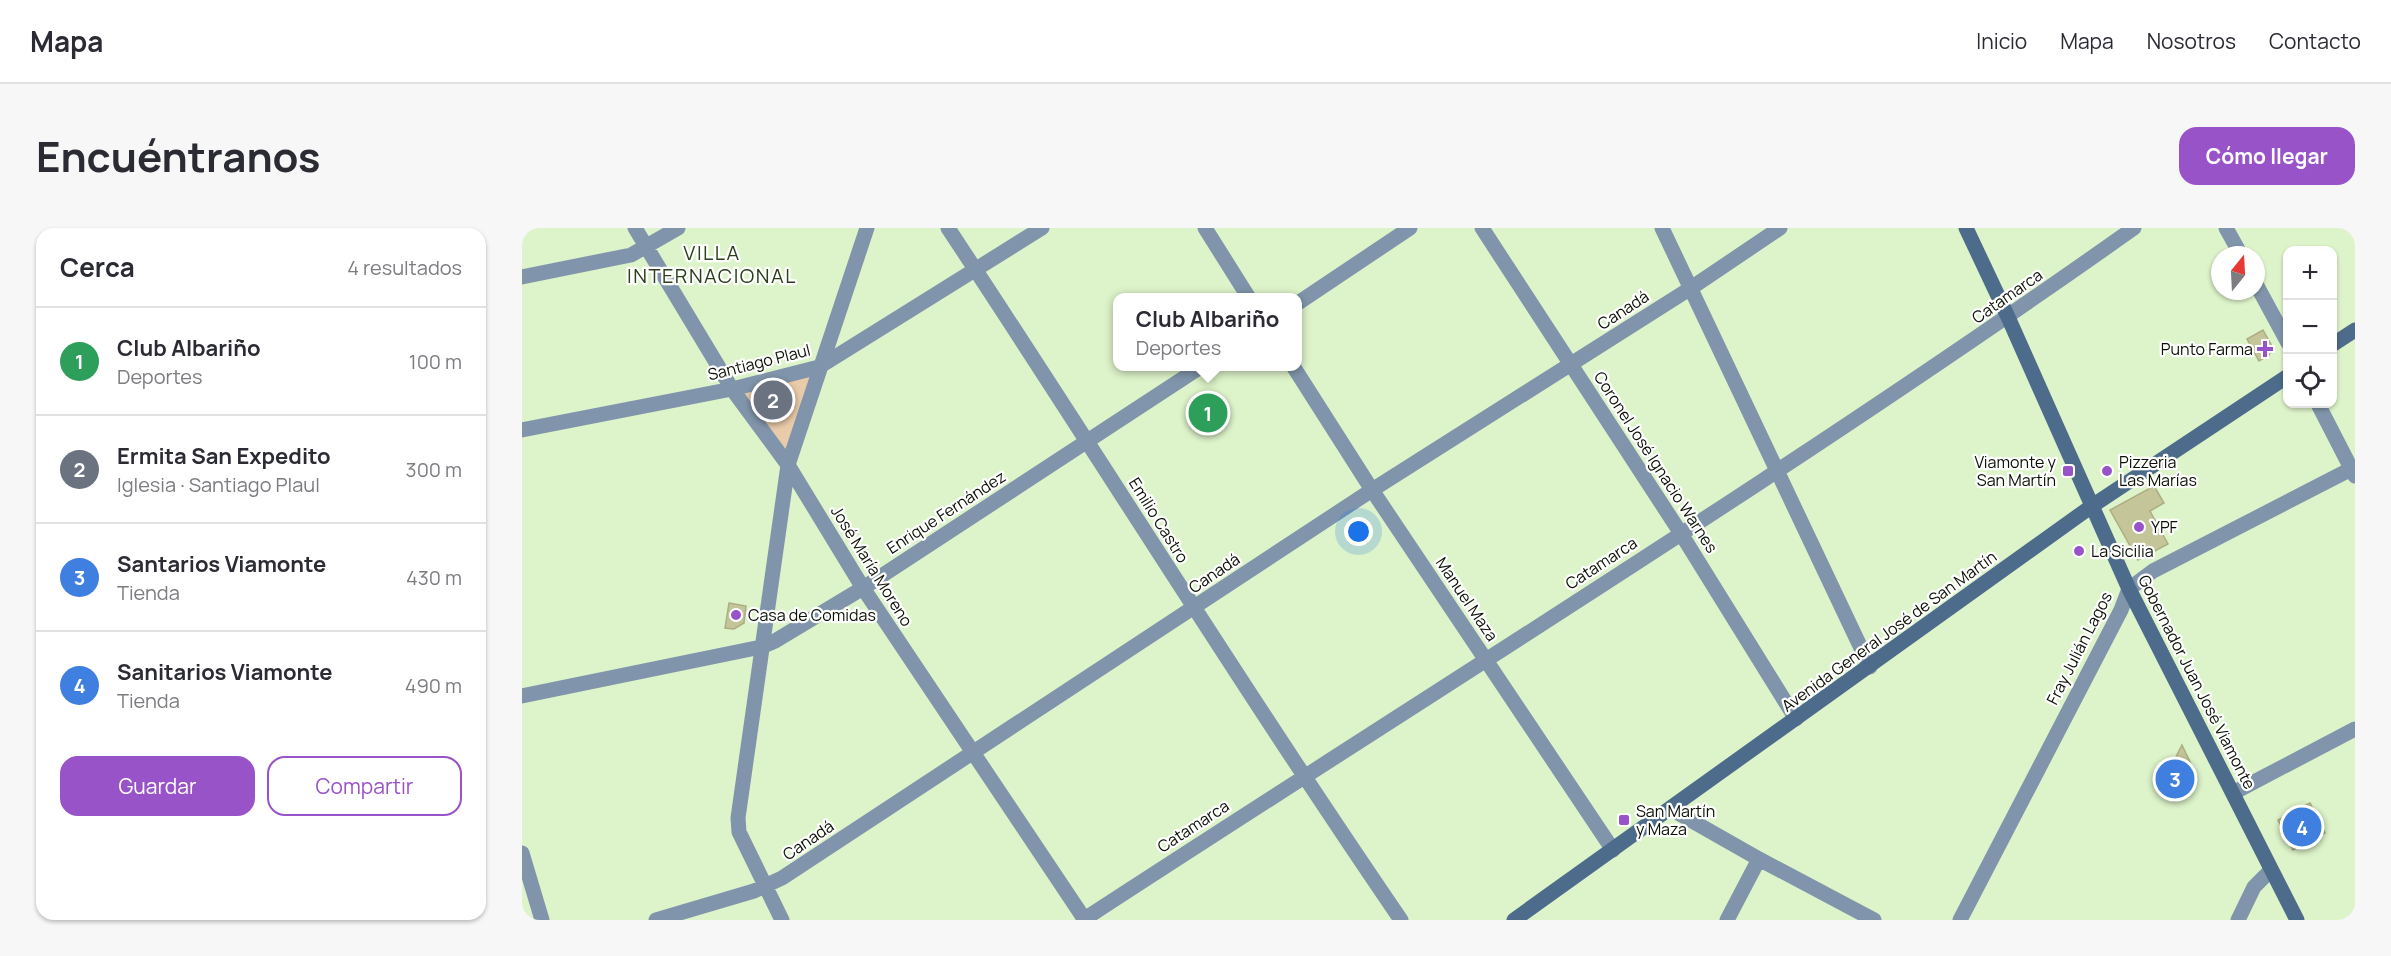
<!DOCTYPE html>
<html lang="es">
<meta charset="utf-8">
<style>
:root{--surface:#fff;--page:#f7f7f7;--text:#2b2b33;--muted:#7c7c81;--line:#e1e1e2;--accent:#9953c8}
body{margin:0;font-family:Manrope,sans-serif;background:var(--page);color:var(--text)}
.controls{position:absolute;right:18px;top:18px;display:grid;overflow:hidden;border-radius:12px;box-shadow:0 2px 4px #0004}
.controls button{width:54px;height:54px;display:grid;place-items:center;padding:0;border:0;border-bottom:2px solid var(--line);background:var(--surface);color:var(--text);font:30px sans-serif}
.compass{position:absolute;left:1689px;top:18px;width:54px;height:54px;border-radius:50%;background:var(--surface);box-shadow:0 2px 4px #0004;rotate:18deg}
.you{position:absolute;left:837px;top:304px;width:21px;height:21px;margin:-15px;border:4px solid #fff;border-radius:50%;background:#1a73e8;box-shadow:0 0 0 9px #1a73e833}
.badge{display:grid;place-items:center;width:39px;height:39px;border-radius:50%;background:var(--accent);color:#fff;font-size:20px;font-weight:700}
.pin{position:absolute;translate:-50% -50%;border:3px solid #fff;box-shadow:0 2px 6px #0006}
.popup{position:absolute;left:591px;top:65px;width:189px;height:78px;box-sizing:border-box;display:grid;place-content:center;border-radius:12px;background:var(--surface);filter:drop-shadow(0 2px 4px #0005);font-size:20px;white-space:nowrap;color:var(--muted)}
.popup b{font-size:22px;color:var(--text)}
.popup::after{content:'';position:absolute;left:50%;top:100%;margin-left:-12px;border:12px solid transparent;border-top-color:var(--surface)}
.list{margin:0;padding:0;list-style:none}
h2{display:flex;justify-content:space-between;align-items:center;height:78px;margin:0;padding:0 24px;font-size:26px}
h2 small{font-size:20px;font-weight:400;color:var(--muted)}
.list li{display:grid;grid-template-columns:39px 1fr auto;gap:18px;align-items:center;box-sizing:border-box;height:108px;padding:0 24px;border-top:2px solid var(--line)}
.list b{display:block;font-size:22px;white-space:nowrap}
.list p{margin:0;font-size:20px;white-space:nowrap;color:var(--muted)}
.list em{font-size:20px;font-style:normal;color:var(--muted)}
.actions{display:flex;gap:12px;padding:18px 24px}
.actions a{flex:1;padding:14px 0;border:2px solid var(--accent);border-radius:18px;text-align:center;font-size:21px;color:var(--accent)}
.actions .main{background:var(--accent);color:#fff}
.icon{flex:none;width:33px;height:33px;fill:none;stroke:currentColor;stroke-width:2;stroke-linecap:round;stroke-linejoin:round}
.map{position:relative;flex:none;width:1833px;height:692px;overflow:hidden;border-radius:18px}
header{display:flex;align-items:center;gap:36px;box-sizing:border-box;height:84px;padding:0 30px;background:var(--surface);border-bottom:2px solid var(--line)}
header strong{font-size:28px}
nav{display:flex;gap:33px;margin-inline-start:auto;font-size:21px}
.intro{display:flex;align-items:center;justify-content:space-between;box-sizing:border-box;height:144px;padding:0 36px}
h1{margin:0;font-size:42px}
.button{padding:15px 27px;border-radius:18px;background:var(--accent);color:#fff;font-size:21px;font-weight:700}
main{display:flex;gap:36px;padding:0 36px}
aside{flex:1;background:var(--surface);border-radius:18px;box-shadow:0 2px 4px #0004}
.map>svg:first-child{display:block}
.green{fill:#eacba9}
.building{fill:#c4c699;stroke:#acae82;stroke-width:1.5}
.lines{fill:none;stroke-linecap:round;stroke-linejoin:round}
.street{stroke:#8095ab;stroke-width:15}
.secondary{stroke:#4d6c8b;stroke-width:15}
.poi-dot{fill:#9953c8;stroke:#fff;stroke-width:2}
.labels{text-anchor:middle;stroke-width:4.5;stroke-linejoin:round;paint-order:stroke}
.street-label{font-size:16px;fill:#0a1104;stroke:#fff}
.poi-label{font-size:16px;fill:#0a1104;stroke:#fff;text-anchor:start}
.quarter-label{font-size:20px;letter-spacing:1.5px;fill:#2d3e1a;stroke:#fff}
</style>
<header>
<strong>Mapa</strong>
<nav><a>Inicio</a><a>Mapa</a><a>Nosotros</a><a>Contacto</a></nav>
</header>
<div class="intro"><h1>Encuéntranos</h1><a class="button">Cómo llegar</a></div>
<main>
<aside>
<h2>Cerca<small>4 resultados</small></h2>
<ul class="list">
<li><span class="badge" style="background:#2e9e5b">1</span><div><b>Club Albariño</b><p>Deportes</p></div><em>100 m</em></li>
<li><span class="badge" style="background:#6b7280">2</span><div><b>Ermita San Expedito</b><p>Iglesia · Santiago Plaul</p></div><em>300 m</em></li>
<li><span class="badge" style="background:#3f7fe0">3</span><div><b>Santarios Viamonte</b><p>Tienda</p></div><em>430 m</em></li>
<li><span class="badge" style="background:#3f7fe0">4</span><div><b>Sanitarios Viamonte</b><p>Tienda</p></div><em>490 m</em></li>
</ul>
<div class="actions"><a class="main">Guardar</a><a>Compartir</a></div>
</aside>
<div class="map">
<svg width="1833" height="692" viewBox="0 0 1833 692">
<rect width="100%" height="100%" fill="#ddf3c9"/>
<!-- green -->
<path class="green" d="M297,139L266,237L210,161Z"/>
<!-- building -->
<path class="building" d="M1741,102L1751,120L1747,127L1737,133L1725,111Z
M1632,258L1642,275L1628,283L1646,316L1616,332L1588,282Z
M207,375L224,378L222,395L212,401L203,400Z
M1660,517L1670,538L1652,573L1636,564Z
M1788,575L1803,605L1771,622L1756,592Z"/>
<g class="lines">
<!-- street -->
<path class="street" d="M113,0L210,161L266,237L341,360L563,692
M426,0C578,230 723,464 879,692
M683,0L727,70
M960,0L1158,304L1274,491
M1140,0L1348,439
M1704,0L1719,27
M0,49L109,27L156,0
M1734,56L1766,115
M776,75L888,0
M771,138L850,262L1091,622
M1796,176L1833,248
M0,202L210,161L297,139L520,0
M0,468L239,419L253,413L341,360L680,138
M1711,565L1833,501
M1149,581L1237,631L1352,692
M0,625L20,692
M134,692L232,663L260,650L850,262L1169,60L1258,0
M260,692L217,604L216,590L266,237L345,0
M561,692C912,463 1270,242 1612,0
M1205,692L1237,631
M1438,692L1599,382L1607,361L1631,343L1833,239
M1716,692L1732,659L1749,642"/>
<!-- secondary -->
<path class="secondary" d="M1444,0L1486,89L1607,361L1775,692
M1810,117L1833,102
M992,692L1570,278L1766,148"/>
</g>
<!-- markers -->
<g class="poi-dot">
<path d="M1740 112h6v6h6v6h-6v6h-6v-6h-6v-6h6z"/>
<rect x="1540" y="237" width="12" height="12" rx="3"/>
<circle cx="1585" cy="243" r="6"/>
<circle cx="1617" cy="299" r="6"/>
<circle cx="1557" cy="323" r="6"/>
<circle cx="214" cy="387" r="6"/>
<rect x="1096" y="586" width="12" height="12" rx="3"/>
</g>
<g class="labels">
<!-- street labels -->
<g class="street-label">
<text transform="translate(1485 68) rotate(-35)" y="6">Catamarca</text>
<text transform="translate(1101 82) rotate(-33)" y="6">Canadá</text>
<text transform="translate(237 134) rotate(-14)" y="6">Santiago Plaul</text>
<text transform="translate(1134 234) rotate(57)" y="6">Coronel José Ignacio Warnes</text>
<text transform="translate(424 284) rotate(-33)" y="6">Enrique Fernández</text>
<text transform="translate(637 292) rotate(58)" y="6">Emilio Castro</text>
<text transform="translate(1079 335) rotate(-33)" y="6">Catamarca</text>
<text transform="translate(350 338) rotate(58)" y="6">José María Moreno</text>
<text transform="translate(692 345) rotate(-34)" y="6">Canadá</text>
<text transform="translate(945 371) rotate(56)" y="6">Manuel Maza</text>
<text transform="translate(1367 403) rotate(-36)" y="6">Avenida General José de San Martín</text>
<text transform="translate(1557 420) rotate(-63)" y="6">Fray Julián Lagos</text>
<text transform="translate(1675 454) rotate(63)" y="6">Gobernador Juan José Viamonte</text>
<text transform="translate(671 598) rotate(-33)" y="6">Catamarca</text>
<text transform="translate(286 612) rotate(-34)" y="6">Canadá</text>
</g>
<!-- poi labels -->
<g class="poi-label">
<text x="1731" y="127" text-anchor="end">Punto Farma</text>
<text x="1534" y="240" text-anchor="end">Viamonte y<tspan x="1534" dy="18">San Martín</tspan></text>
<text x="1597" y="240">Pizzeria<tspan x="1597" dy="18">Las Marías</tspan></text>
<text x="1629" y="305">YPF</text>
<text x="1569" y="329">La Sicilia</text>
<text x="226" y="393">Casa de Comidas</text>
<text x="1114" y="589">San Martín<tspan x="1114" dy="18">y Maza</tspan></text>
</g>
<!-- quarter labels -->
<g class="quarter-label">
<text x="190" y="32">VILLA<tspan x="190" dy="23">INTERNACIONAL</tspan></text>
</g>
</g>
</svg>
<div class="controls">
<button>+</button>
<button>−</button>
<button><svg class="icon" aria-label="locate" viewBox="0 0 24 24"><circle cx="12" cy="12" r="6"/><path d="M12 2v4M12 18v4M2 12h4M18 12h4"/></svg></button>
</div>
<svg class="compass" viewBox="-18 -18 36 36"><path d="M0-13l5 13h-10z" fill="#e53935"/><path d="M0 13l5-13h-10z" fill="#7c7c81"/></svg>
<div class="you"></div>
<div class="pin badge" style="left:686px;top:185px;background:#2e9e5b">1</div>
<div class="popup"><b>Club Albariño</b>Deportes</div>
<div class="pin badge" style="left:251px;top:172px;background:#6b7280">2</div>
<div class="pin badge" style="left:1653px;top:551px;background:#3f7fe0">3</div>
<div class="pin badge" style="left:1780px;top:599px;background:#3f7fe0">4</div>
</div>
</main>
